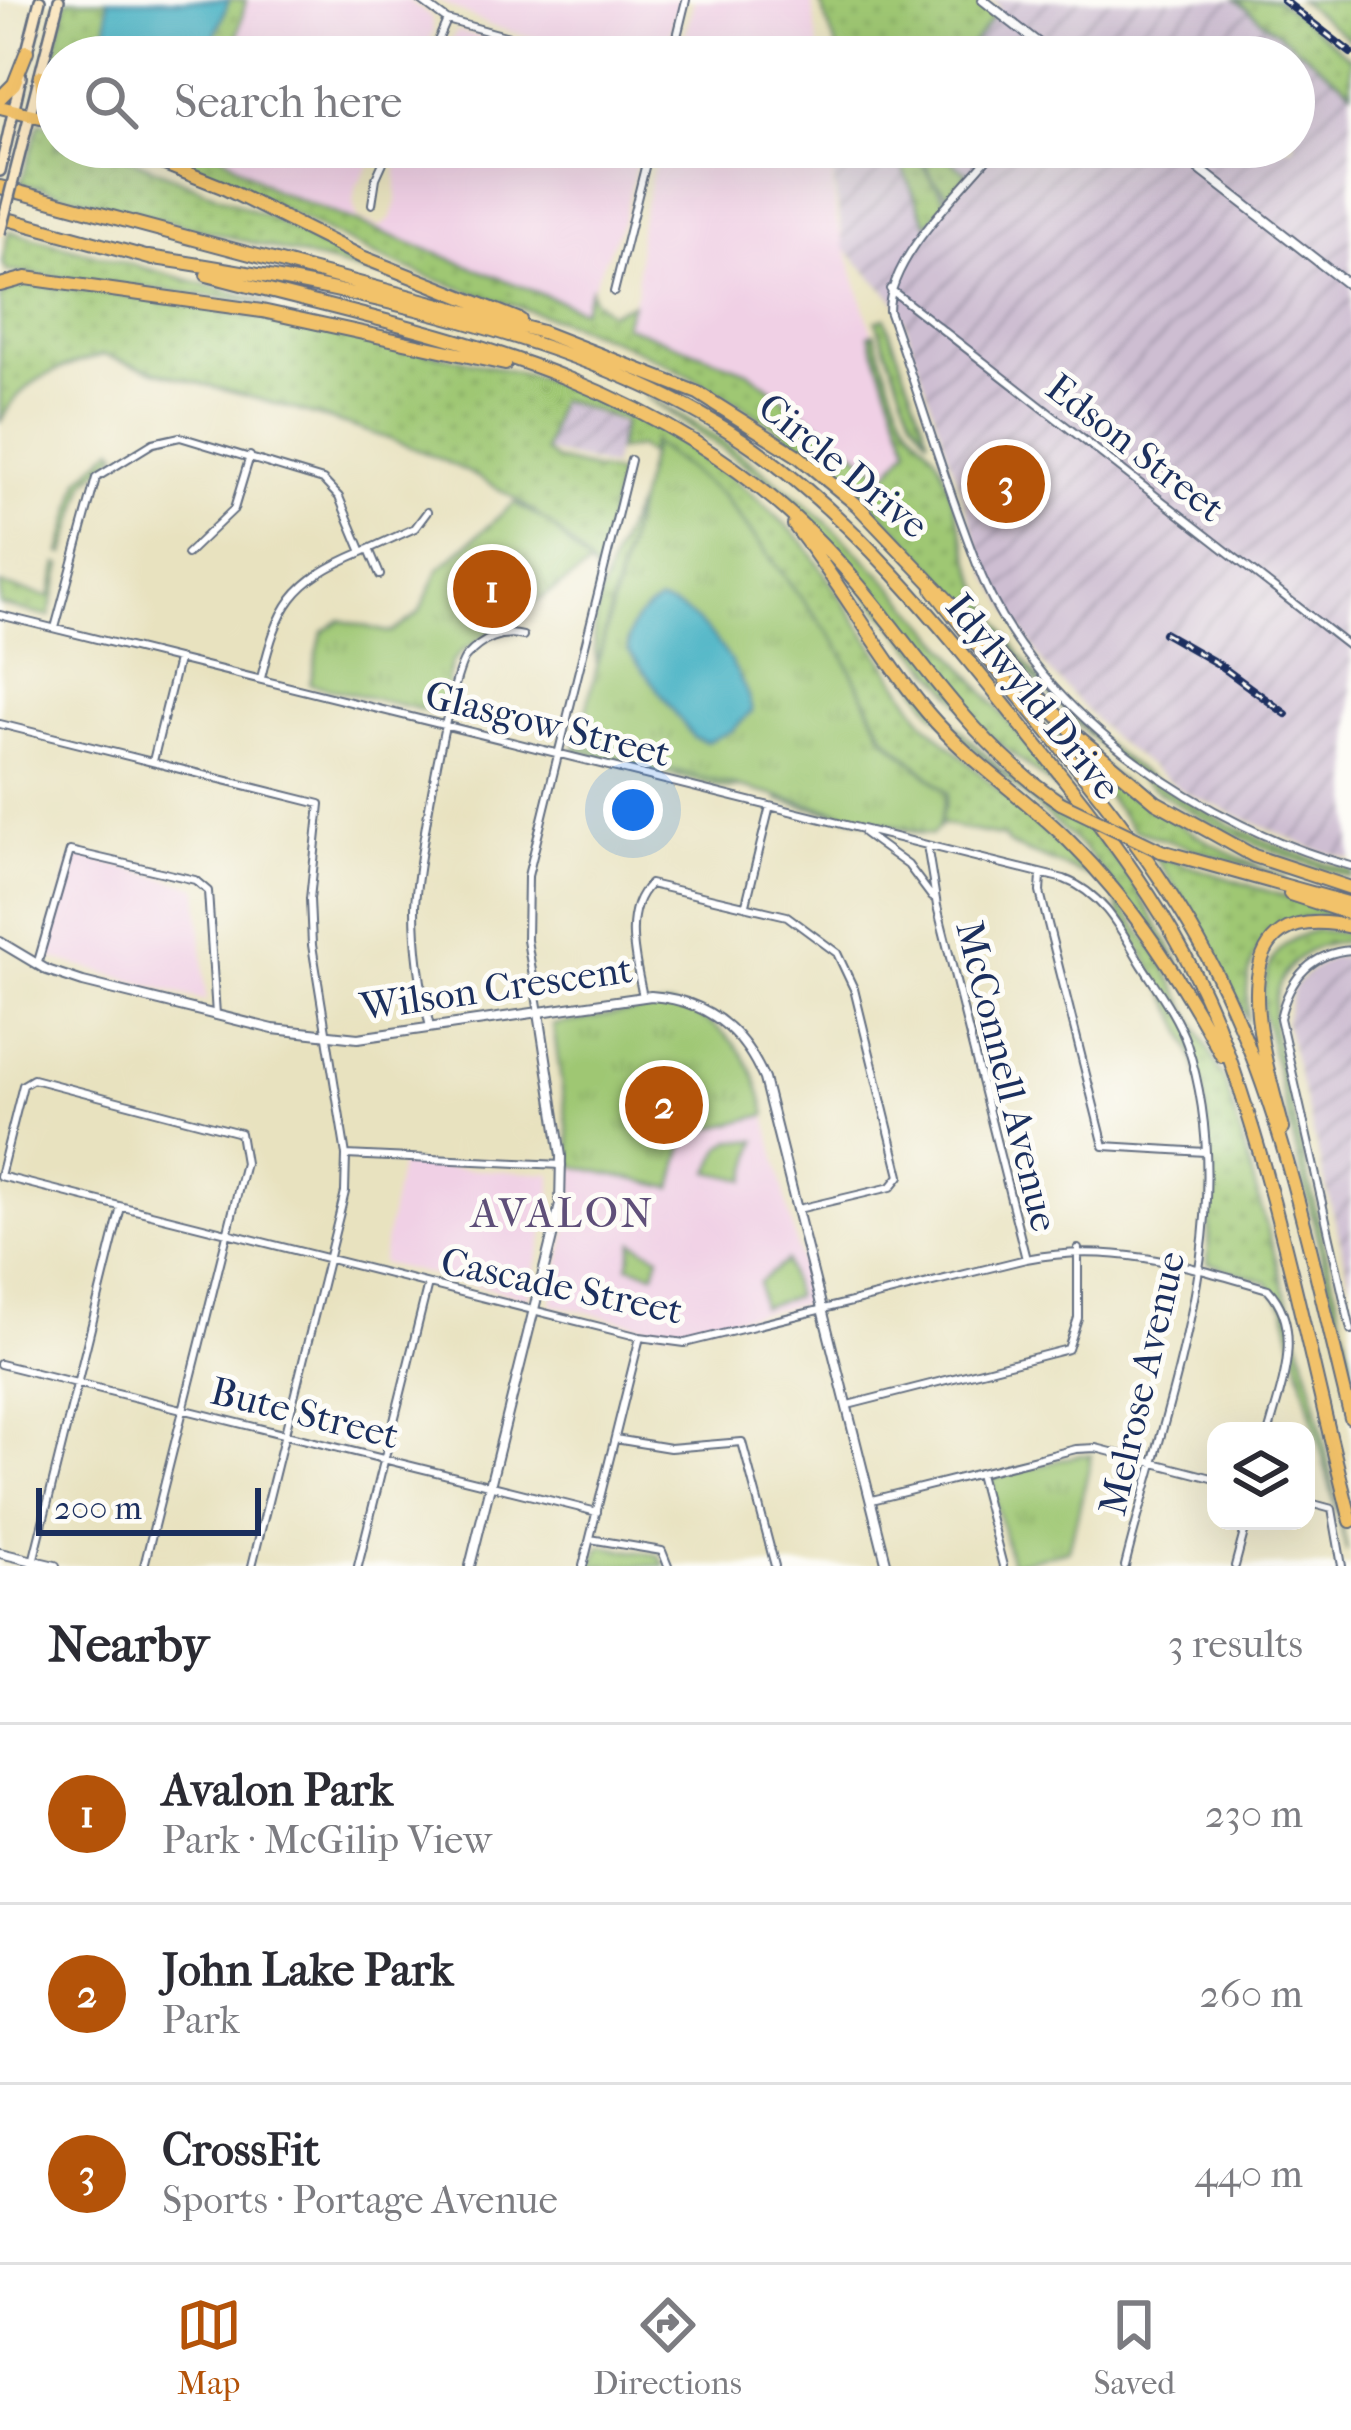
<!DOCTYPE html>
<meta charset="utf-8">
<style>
:root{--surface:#fff;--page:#f2f2f3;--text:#2b2b33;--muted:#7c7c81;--line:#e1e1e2;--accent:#b45309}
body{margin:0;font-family:"IM FELL French Canon",serif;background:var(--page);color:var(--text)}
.controls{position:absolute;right:36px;bottom:36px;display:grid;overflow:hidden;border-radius:24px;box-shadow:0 12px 48px #0002}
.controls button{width:108px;height:108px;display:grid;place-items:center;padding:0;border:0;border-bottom:3px solid var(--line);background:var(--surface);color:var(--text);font:60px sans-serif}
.scale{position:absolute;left:36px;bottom:30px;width:225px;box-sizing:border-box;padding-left:12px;border:6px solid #1b2f5e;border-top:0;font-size:33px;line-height:42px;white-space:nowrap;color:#1b2f5e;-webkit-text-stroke:9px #fdfcf7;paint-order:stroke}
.you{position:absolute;left:633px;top:810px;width:42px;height:42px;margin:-30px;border:9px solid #fff;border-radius:50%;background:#1a73e8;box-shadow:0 0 0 18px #1a73e833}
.badge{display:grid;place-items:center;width:78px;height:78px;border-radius:50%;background:var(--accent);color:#fff;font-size:39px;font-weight:700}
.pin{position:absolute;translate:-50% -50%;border:6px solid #fff;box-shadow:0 3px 12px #0006}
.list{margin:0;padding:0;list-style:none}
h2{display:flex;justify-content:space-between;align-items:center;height:156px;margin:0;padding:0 48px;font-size:51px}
h2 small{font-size:39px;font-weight:400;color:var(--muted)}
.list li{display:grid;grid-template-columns:78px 1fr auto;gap:36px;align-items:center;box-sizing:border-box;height:180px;padding:0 48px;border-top:3px solid var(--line)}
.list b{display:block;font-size:45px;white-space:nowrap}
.list p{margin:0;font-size:39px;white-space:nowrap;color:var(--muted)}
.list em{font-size:39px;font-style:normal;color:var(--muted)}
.icon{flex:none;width:66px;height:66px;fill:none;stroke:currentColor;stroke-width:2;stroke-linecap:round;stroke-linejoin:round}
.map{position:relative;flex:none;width:1351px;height:1566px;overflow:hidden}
.search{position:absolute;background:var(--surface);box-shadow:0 12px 48px #0002;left:36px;right:36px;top:36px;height:132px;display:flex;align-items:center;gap:30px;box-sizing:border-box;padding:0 42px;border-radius:66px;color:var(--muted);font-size:45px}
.sheet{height:696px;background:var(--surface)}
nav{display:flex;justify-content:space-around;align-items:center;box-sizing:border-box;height:168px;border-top:3px solid var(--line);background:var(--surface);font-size:33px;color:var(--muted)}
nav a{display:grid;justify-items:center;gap:6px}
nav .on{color:var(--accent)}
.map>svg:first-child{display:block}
.built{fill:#f0d0e5}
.industrial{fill:url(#industrial-furrows)}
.grass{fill:url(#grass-dots);stroke:#5d7b68;stroke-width:3;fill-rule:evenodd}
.park{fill:url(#park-tufts);stroke:#5d7b68;stroke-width:3}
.garden{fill:#9fc773;stroke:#5d7b68;stroke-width:3}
.water{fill:#48b3c5;stroke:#327192;stroke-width:3}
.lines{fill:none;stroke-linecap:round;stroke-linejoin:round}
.minor-casing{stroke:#636e80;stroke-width:10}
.tertiary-casing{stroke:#636e80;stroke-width:12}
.secondary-casing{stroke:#636e80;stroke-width:14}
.motorway-casing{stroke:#636e80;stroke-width:16}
.minor{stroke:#fff;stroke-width:6}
.tertiary{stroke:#fff;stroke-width:8}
.secondary{stroke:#fae7c3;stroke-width:9}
.motorway{stroke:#f2c26a;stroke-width:12}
.rail-casing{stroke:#1b2f5e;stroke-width:8}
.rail{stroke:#fdfcf7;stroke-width:3;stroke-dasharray:9;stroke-linecap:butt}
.secondary-bridge-casing{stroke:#636e80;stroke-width:14;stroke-linecap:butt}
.motorway-bridge-casing{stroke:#636e80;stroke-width:16;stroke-linecap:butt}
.secondary-bridge{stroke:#fae7c3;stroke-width:9}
.motorway-bridge{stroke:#f2c26a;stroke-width:12}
.labels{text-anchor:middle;stroke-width:10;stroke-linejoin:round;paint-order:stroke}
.street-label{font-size:39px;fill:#1b2f5e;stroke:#fdfcf7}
.neighbourhood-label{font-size:42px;letter-spacing:3px;fill:#5f4f79;stroke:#fdfcf7}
</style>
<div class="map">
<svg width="1351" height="1566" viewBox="0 0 1351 1566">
<defs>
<pattern id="industrial-furrows" width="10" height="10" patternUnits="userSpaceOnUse" patternTransform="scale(3)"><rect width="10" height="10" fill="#cebed2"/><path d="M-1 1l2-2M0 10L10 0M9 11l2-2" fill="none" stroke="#a69bae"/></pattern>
<pattern id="grass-dots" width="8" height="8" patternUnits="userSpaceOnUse" patternTransform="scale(3)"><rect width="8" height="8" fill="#9fc773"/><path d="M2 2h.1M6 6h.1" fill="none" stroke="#88ab66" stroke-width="1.8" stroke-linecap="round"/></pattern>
<pattern id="park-tufts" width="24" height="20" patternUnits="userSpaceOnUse" patternTransform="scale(3)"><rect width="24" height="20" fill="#9fc773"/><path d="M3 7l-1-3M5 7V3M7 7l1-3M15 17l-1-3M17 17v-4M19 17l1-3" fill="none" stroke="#88ab66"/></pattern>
</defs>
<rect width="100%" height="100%" fill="#fdfcf7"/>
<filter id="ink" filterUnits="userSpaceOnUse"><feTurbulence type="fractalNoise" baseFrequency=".00833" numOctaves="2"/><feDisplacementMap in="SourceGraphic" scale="24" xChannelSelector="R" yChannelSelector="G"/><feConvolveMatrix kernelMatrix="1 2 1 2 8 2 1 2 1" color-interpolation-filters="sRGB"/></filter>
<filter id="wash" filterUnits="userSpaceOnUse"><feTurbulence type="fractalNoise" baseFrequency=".004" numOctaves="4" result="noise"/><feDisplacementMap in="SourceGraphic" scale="48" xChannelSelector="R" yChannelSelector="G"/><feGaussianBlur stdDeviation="2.7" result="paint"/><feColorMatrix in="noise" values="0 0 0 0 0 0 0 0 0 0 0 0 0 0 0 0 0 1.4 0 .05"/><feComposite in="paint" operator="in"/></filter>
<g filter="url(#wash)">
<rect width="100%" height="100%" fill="#e8e2bf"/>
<!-- built -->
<path class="built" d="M246,0H408L431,17L433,32L422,57H232Z
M437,0H679L664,57H606L491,26Z
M694,0H812L819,57H680Z
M457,31L556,57H440Z
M211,147H381L356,187L353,203L358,219L380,227L391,219L397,202V147H640L623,220L582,310L274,190Z
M659,147H829L836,219L909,447L886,475L748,371L623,325L637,291L639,231Z
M79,855L198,887L206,1001L47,957L71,861Z
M766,1115L810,1303L666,1331L551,1304L572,1207L573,1166L672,1188L686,1135Z
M400,1165L552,1174V1201L528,1298L381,1263Z"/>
<!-- industrial -->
<path class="industrial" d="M992,0H1236L1351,90V859L1316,850L1184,792L1113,739L1044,665L989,577L899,305L844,248L831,162L838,165L879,147H1294V57H963L1000,7Z
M559,401L622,423L612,467L546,451Z
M1351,956V1285L1285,1021L1294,987L1306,974L1332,957Z"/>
<!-- grass -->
<path class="grass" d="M67,0H108L107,29L124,45L112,57H57V113L47,87Z
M228,0H246L232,57H206Z
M819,0H974L994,16L963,57H840Z
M1236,0H1277L1351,58V90Z
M1299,0H1351V41Z
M40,122L57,129V147H103L268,217L381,276L21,183Z
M148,147H211L274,190L582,310L591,289L593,299L609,313L632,304L624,325L748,371L886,475L909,447L869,335L874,333C884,361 892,392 905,418C914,435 931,445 939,462C958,503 963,551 983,592C1049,732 1206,831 1351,871V877C1261,851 1175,813 1104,749C995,651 920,530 797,442C731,395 658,355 582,328C516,305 448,287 385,259C304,224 231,176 148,147Z
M836,147H910L947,202L927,225L901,165H838Z
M917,147H934L968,174L950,196L933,179Z
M9,231L258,299L274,304L7,271L2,262Z
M18,284C146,293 274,320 399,347C476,363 557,376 628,412C695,446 752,489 804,543L925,723L1096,879L1010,845L1004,837L941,824L922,834L778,800L776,785L728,789L575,751V743L657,766V446L652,443L649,455L639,447L617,450L624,421L558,399L545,451L555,460L619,475L597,576C504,438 253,406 103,355C60,367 19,380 0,423V297ZM713,493L722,494L838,647ZM846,662L885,736L948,793L945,807L883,737Z
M885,318L929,439L912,417L876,321Z
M644,395C778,465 881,565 975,681C1004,717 1035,751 1059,791L985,732L772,483Z
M114,447L118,453L86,482L65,554L61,553L80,480Z
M636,506L597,664C586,613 614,552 636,506Z
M58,564L62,565L49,617L0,605V585L50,597Z
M867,616L954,724L1003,771L1087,825L1130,878L1185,973L1088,853L933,712Z
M1015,682C1100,770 1170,833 1286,878L1134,830Z
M1154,855L1343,915C1300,912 1259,927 1249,974C1245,989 1249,1007 1247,1020L1194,916Z
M1116,898L1162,961L1225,1081L1312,1385L1347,1552L1284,1307L1267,1282L1208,1263C1215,1100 1209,1056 1120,916Z
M1317,930L1351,934V941C1296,944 1271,975 1273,1030L1351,1357V1379L1263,1013C1261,971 1274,940 1317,930Z"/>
<!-- park -->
<path class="park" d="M653,443L721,495L838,645L884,737L947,793L939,827L932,835L577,746Z
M514,503L548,522L590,566L461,652L452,662L440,714L310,684L322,633L340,620L391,633L419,613L439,569Z
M670,1005C727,1022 755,1058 766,1115L686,1135L673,1188L573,1166L553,1025Z
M1079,1455H1092L1069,1550L1011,1564L990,1479Z
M601,1546L659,1555L665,1566H591Z"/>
<!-- garden -->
<path class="garden" d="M732,1140L757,1141L746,1180L710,1172L721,1148Z
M634,1242L659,1256L654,1273L628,1266Z
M786,1261L795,1297L761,1307L759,1282Z"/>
<!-- water -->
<path class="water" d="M108,0H228V3L206,57H112L124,45L107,29Z
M659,602C700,606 744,672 752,711L733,730L707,742L693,737L629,651C625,626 639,614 659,602Z"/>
</g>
<g filter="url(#ink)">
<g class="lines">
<defs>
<path id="minor" d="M420,0L447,20L582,57
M431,57L447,20
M672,57L686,0
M997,147C963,190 889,256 889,311C921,399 947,491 982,577C1040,718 1210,829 1351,866
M372,204L376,178L390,147
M890,289L1351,648
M614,292L650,147
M369,549L380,575
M362,552L415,528L427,512
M187,554L234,509L250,456
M0,615L1064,879C1104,894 1121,930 1142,965C1158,990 1177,1016 1187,1044C1243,1214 1166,1402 1125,1566
M55,628L96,478L153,443L180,437L323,480L339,497L362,552C291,582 279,604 261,678
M0,724L320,804L310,899L312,945L346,1155L345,1192L252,1566
M153,761L178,660
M864,833L908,865L932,897
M927,845L937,906L1026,1259
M1041,875L1040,892L1104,1146L1205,1152
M746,904L770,806
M1351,950C1310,953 1289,980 1280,1018L1351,1330
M37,965L70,851L195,880L208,891L216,1015
M643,997C636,962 621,912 650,884L787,916L837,953L854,989L900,1176L891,1187L798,1209
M539,1013L527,940L528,876L631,460
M430,1027C421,990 415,947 415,908C415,876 450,675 466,657C481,640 502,630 523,636
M346,1155L562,1165
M0,1176L640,1337L685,1343L1026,1259C1112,1242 1186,1265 1268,1289C1305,1329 1281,1386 1269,1431
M0,1176L23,1085L33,1079L240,1133L245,1163L144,1566
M0,1364L597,1512
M848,1405L1068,1349L1078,1318V1249
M615,1439L670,1448L742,1442L775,1566
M979,1474L1003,1566
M872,1500L1076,1449L1096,1448L1216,1479
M1306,1502L1332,1509L1342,1566
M590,1539L662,1551L668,1566
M32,1566L121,1207
M358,1566L428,1284
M583,1566L640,1337
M1235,1566L1247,1521"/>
<path id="tertiary" d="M983,0L1056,57
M1171,147L1351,287
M0,942L47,970L83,982L273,1029L358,1038L651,996C706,1000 743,1029 764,1079L887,1566
M0,1553L55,1566
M470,1566L560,1205L561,1156L539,1013"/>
<path id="secondary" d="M26,55L40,0
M0,171L21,77
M15,173L59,0"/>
<path id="motorway" d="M41,76L43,99L56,120
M0,98L14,84L27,51
M0,107L57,121
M122,147L222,187L362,257L520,320
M0,187L542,332L698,393L798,456L857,505L1075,734L1156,802L1254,856L1351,888
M0,217L153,259
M148,257C333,284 601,338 754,448C862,526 941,626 1024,729C1099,822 1178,919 1220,1032C1279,1189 1309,1359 1351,1521
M207,275C428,334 638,366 809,531C899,618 954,732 1061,803
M0,285L26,278L262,311L505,364
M794,525C842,585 878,654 927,712C969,762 1023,795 1069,841C1134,905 1179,977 1222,1056
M933,589C1024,709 1136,823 1207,956C1283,1098 1312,1263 1351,1418
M1161,851L1351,904
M1290,894L1351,914
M1283,1129C1266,1061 1208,894 1351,927"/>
</defs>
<!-- minor casing -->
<use href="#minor" class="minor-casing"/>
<!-- tertiary casing -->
<use href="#tertiary" class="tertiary-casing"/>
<!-- secondary casing -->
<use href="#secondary" class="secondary-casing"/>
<!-- motorway casing -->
<use href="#motorway" class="motorway-casing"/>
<!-- minor -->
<use href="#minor" class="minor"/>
<!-- tertiary -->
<use href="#tertiary" class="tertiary"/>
<!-- secondary -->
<use href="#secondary" class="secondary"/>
<!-- motorway -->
<use href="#motorway" class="motorway"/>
<defs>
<path id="rail" d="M1283,0L1351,53
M1164,633L1218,664L1286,714"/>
</defs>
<!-- rail casing -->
<use href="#rail" class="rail-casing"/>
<!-- rail -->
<use href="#rail" class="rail"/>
<defs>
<path id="secondary-bridge" d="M0,233L15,173"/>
<path id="motorway-bridge" d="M1061,803L1161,851"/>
</defs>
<!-- secondary-bridge casing -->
<use href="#secondary-bridge" class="secondary-bridge-casing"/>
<!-- motorway-bridge casing -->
<use href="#motorway-bridge" class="motorway-bridge-casing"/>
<!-- secondary-bridge -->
<use href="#secondary-bridge" class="secondary-bridge"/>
<!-- motorway-bridge -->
<use href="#motorway-bridge" class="motorway-bridge"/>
</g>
</g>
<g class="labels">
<!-- street labels -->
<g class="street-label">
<text transform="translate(1136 447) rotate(38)" y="14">Edson Street</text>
<text transform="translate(844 465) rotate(39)" y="14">Circle Drive</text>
<text transform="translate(1034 696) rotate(51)" y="14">Idylwyld Drive</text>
<text transform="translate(548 723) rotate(14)" y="14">Glasgow Street</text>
<text transform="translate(496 987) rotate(-8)" y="14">Wilson Crescent</text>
<text transform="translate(1008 1076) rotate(76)" y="14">McConnell Avenue</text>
<text transform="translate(562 1285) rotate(12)" y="14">Cascade Street</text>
<text transform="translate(1141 1383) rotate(-77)" y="14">Melrose Avenue</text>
<text transform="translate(305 1412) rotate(14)" y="14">Bute Street</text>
</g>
<!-- neighbourhood labels -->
<g class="neighbourhood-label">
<text x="563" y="1227">AVALON</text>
</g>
</g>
</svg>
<div class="controls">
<button><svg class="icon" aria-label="layers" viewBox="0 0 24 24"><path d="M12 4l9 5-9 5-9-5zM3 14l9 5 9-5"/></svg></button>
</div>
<div class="scale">200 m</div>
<div class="you"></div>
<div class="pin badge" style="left:492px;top:589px">1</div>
<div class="pin badge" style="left:664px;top:1105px">2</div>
<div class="pin badge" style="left:1006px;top:484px">3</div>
<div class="search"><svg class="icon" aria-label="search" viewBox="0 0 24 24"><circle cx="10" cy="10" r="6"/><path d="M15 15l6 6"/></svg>Search here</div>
</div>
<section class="sheet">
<h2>Nearby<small>3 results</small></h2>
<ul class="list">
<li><span class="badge">1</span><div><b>Avalon Park</b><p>Park · McGilip View</p></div><em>230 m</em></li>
<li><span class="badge">2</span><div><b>John Lake Park</b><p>Park</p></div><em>260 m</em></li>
<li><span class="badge">3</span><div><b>CrossFit</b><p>Sports · Portage Avenue</p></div><em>440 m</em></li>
</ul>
</section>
<nav>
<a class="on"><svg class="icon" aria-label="map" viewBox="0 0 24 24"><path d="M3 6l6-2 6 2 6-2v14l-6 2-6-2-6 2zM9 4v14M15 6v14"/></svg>Map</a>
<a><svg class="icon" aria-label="directions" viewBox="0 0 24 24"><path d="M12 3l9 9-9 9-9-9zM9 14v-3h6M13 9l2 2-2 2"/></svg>Directions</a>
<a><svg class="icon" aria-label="saved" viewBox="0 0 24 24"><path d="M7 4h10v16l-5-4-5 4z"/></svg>Saved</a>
</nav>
